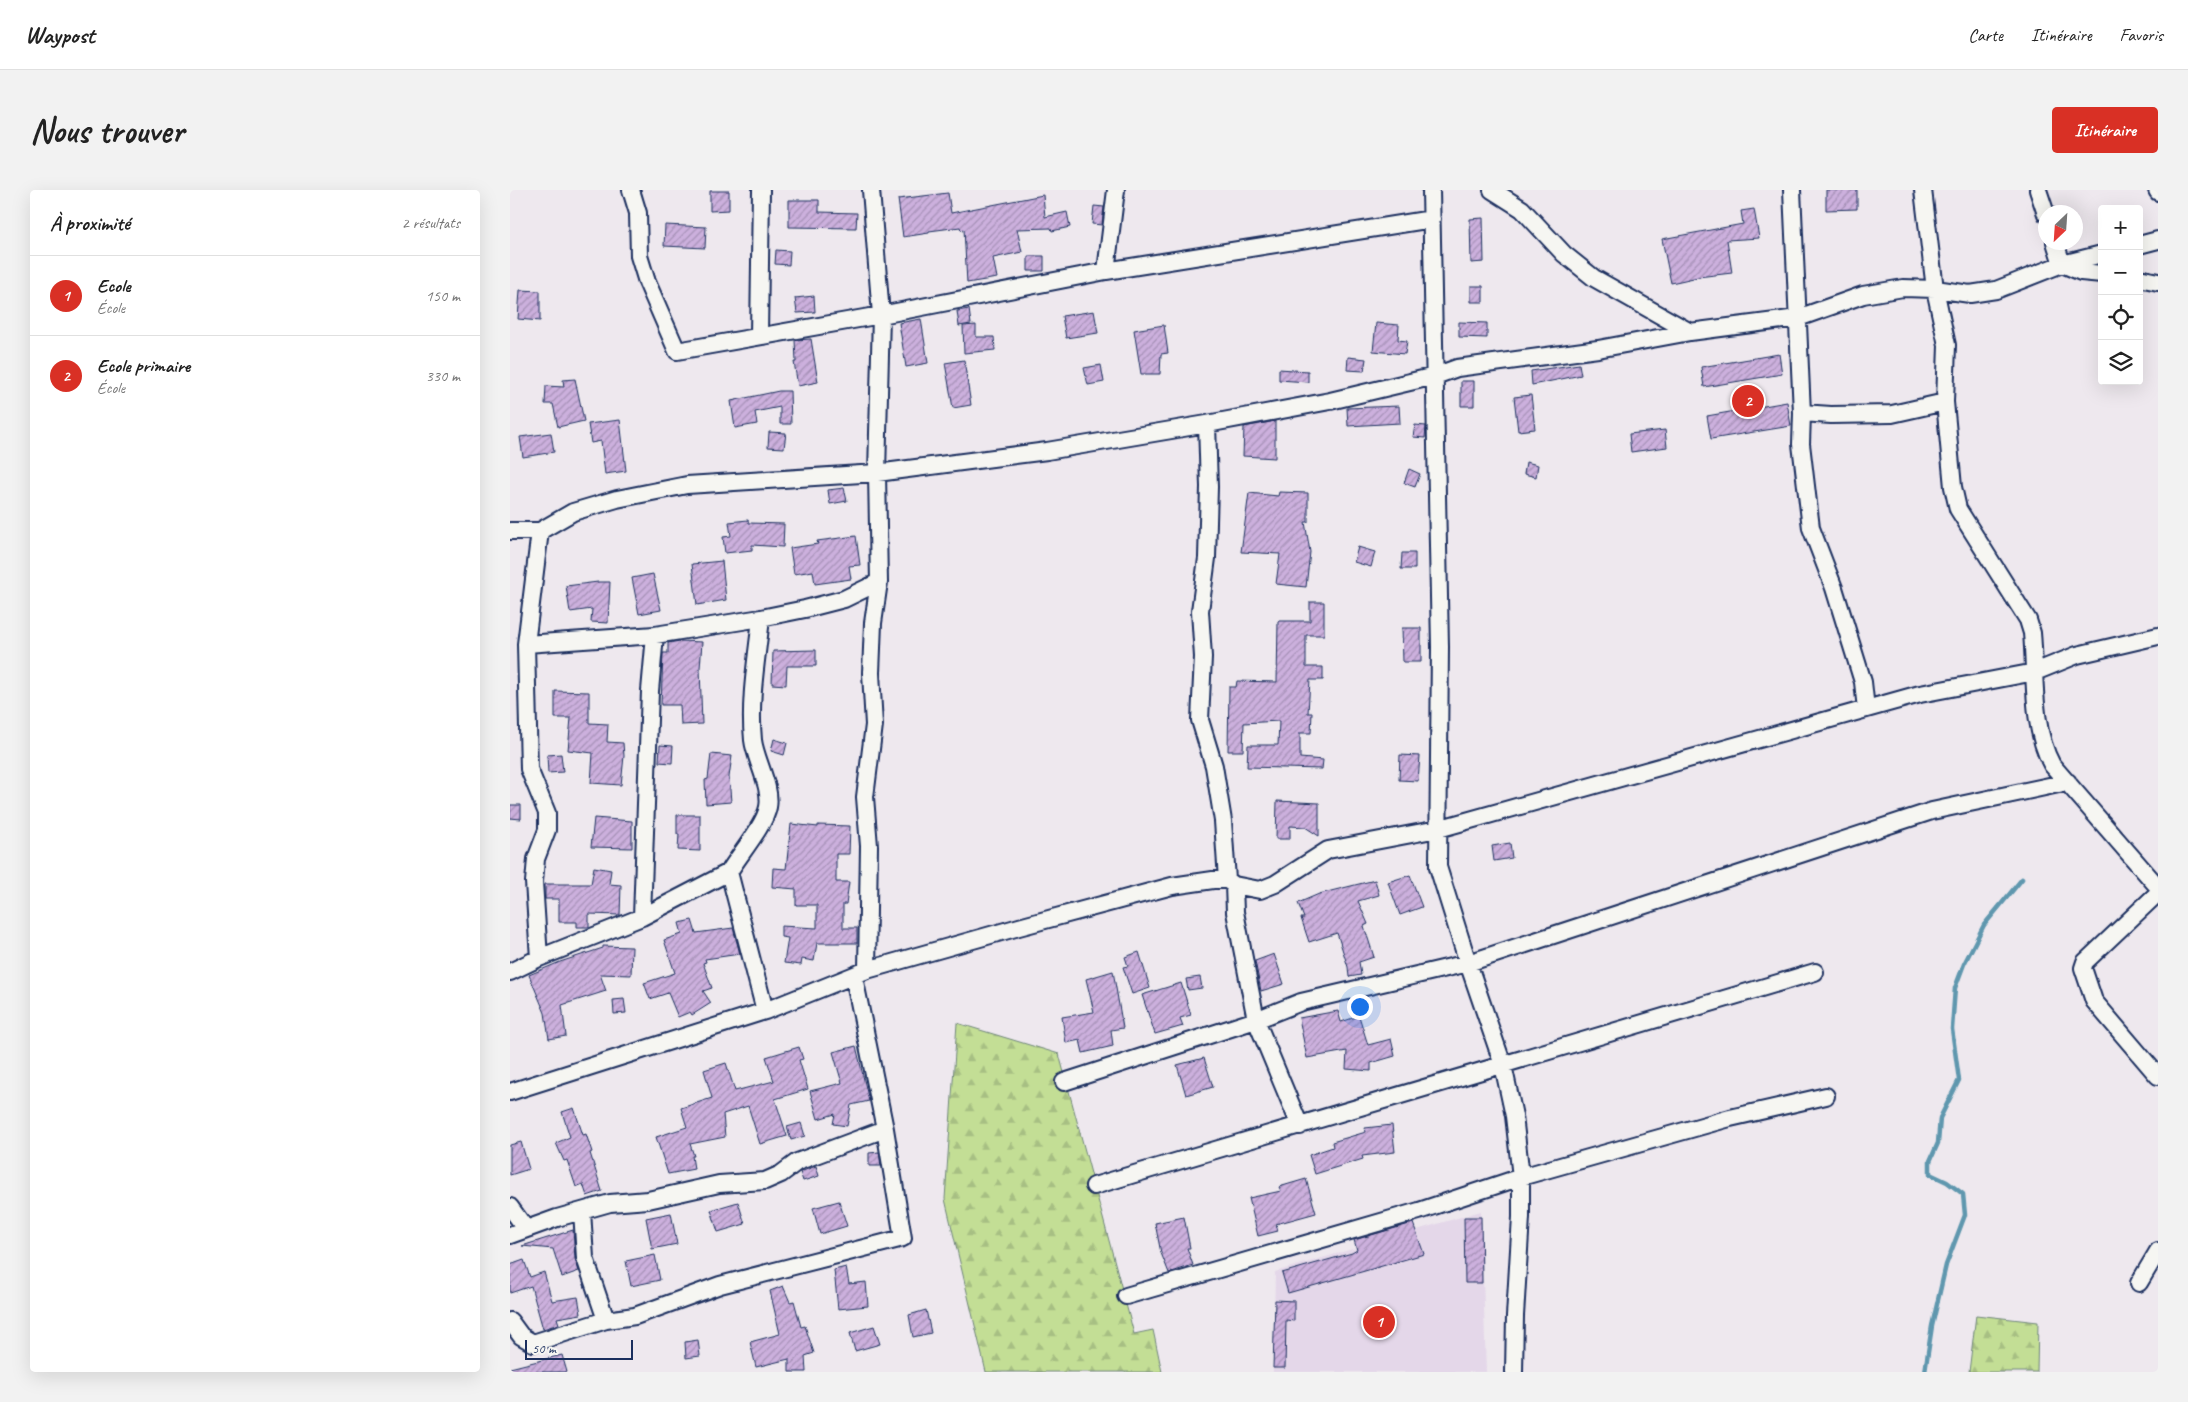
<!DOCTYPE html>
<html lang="fr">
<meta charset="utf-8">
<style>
:root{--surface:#fff;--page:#f2f2f2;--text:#222;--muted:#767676;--line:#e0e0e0;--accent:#d93025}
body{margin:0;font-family:Caveat,sans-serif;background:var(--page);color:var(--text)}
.controls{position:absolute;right:15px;top:15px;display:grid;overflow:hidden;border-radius:5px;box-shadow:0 5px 20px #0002}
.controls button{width:45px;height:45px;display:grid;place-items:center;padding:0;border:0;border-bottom:1px solid var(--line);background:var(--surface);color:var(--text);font:25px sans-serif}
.compass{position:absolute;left:1528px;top:15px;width:45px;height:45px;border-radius:50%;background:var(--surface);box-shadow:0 5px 20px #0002;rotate:205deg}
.scale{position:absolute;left:15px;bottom:12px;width:108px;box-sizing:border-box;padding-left:5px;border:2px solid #1b2f5e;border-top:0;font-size:14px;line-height:18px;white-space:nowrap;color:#1b2f5e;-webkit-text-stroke:4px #f6f6f2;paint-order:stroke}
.you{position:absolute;left:849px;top:816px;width:18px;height:18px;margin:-12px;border:4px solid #fff;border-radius:50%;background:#1a73e8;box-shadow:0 0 0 8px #1a73e833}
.badge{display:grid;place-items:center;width:32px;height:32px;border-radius:50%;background:var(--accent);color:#fff;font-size:16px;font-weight:700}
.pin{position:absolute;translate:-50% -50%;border:2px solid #fff;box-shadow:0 1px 5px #0006}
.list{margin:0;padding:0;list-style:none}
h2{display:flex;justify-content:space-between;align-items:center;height:65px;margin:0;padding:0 20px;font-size:21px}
h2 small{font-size:16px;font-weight:400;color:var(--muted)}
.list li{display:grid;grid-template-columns:32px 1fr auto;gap:15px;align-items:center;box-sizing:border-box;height:80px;padding:0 20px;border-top:1px solid var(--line)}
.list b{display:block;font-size:19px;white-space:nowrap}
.list p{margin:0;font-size:16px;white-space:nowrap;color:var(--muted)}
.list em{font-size:16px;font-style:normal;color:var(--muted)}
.icon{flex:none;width:28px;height:28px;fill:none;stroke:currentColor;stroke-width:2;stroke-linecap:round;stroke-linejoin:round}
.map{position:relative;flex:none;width:1648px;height:1182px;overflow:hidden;border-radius:5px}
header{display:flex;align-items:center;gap:30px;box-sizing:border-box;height:70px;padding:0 25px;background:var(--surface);border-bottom:1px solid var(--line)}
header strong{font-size:24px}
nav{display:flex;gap:28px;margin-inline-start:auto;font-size:18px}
.intro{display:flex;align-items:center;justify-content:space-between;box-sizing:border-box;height:120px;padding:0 30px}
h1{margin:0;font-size:35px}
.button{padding:12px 22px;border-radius:5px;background:var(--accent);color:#fff;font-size:18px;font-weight:700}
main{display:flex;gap:30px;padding:0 30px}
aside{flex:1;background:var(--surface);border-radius:5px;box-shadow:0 5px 20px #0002}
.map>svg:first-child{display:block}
.built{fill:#e4d7e9}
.forest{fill:url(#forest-firs);stroke:#6f867a}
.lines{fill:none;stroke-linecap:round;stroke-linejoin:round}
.stream{stroke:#5e97ae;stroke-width:4.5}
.building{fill:url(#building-hatch);stroke:#1b2f5e}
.street-casing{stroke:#1b2f5e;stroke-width:20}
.street{stroke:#f6f6f2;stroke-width:16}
</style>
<header>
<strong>Waypost</strong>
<nav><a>Carte</a><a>Itinéraire</a><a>Favoris</a></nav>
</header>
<div class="intro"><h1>Nous trouver</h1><a class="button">Itinéraire</a></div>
<main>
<aside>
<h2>À proximité<small>2 résultats</small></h2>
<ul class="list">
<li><span class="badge">1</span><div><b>Ecole</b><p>École</p></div><em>150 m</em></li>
<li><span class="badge">2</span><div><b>Ecole primaire</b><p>École</p></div><em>330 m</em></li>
</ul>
</aside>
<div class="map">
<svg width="1648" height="1182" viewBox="0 0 1648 1182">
<defs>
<pattern id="forest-firs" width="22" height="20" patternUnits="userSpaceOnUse" patternTransform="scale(1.25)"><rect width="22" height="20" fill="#c3de95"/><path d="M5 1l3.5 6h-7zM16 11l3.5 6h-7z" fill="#a7bf83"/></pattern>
<pattern id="building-hatch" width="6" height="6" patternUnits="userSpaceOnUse" patternTransform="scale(1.25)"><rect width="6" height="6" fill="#ccb0dd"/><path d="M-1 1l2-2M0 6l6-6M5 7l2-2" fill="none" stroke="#a590b6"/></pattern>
</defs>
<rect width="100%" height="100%" fill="#eee8ee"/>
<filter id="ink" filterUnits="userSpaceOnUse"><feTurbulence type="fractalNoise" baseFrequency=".02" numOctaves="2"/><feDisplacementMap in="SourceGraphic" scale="10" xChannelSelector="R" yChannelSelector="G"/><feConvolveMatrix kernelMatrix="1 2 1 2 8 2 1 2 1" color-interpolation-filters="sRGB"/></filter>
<g filter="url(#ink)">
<!-- built -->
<path class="built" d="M971,1021L976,1182H763L765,1082Z"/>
<!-- forest -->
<path class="forest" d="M447,833L549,864L624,1144L643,1140L652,1182H476L435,1009Z
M1466,1125L1528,1132L1527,1182H1459Z"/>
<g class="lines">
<!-- stream -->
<path class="stream" d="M1415,1182L1422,1136L1436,1075L1455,1025L1453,1004L1437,992L1420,984V971L1428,953L1430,928L1449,890L1442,839L1445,798L1454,774L1474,735L1512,689"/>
</g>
<!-- building -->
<path class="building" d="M1316,0H1347V19L1316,20Z
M200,1H219V20L200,21Z
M438,3L441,23L533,5L535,27L557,22L560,37L542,41L541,38L507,39L512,62L483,68L487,88L457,93L454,39L451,40L450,37L419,41V43L393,47L388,9Z
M279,10H309V22L347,23L346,38L279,37Z
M584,16L594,17L592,35L582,34Z
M1244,19L1249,48L1217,50L1222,83L1188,87L1161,93L1152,49L1233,34L1231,21Z
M973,28L974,72L961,73L960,29Z
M155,35L196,37L195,58L154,56Z
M266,60L280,61L279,75L265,74Z
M518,66H534V81H518Z
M961,96H973V112H961Z
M10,100L30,101V131L8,129Z
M304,106L305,122L287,123L285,108Z
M459,119L461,134L449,136L447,121Z
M584,121L588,143L556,148L552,126Z
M411,129L418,173L396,177L389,133Z
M949,132L977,133V148L949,147Z
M866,133L889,135L888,150L897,151L895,164L863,161Z
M466,135V147H484L485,160L454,163L453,136Z
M654,135L658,163L651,164L650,184H631L624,140Z
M301,149L308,192L288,196L284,172H286L285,150Z
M1269,164L1272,184L1194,197L1191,177Z
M838,167L856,169L854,181L837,180Z
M454,170L461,215L443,218L435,173Z
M1069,174L1071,185L1022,195L1021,181Z
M591,175L594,192L578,195L574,178Z
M769,179L798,181V192L769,190Z
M65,189L74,231L48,237L43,214H35L36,196L54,197L53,190Z
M951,191H964V216H951Z
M269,201H280L281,234H270V217L245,222L247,234L225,238L221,211Z
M1021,205L1025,239L1008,241L1004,207Z
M1277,212L1281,236L1201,249L1197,226Z
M889,216L890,233L838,236L837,218Z
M110,230L116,281L95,284L91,251L81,253L78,234Z
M765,231V268L733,266L734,237Z
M905,235L916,236L915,248L903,247Z
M1155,240L1157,257L1121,262L1119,244Z
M259,242L276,243L274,258L258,257Z
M41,243L44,262L13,267L10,247Z
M1016,272L1028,275L1026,287L1014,284Z
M899,279L910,284L905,297L894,293Z
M334,298L337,311L320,314L318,300Z
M769,302L798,303V332H795L800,362L796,397L766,394L770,364L731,362L739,303L768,306Z
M238,330L239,333L274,334L273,357L242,355V360L215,363L213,347L221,346L219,332Z
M346,346L350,375L339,376L341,389L305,394L303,381L284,384L280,358L308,354L307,351Z
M848,357L865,362L861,377L844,372Z
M892,363H905V379H891Z
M212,371L216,410L187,415L182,374Z
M143,384L151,420L129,424L122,388Z
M88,392H100L98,433L81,432L82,419L60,422L56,396Z
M800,412H814V445H796V477H813V490H800L798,523H802L801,543H790V568L813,570L812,579L737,577L738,555H768L769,531L734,533L733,561H718L719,497H726L727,491L767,492L768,431H800Z
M892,438H911V472H893Z
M170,451L192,452L190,478L192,534L171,535L170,515H151L153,463H158V453Z
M306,460V476H277L276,495L262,494L263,461Z
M45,501L79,502V533L98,534L97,552L113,553L114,566L111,595L81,593L83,563L58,560L61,528H45Z
M264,549L277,553L274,565L261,561Z
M150,555L163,556L162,573L149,572Z
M51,564L53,582L38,583L37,565Z
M201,564L222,566L219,587L221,612L196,614L195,590L198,589Z
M890,565L910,566L908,591L889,590Z
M767,611L809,613V646L795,637L780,636V649H766Z
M0,615H11V629L0,628Z
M167,625H190V661L168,660L169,644H167Z
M84,628L122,631V658L81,657Z
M281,634L308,637V635L340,636L339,664H326V692H339L336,714H333V738H347V753H307L304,771L292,769L291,775L274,773L278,748L271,747V736L307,738V715H286V699L262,697L263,678L276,679Z
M1000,653L1002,668L984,671L982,656Z
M84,677L101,680L99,694L111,695L110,725L79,724V737H67V732H49V709H35V694H81Z
M900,685L912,717L890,725L878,692Z
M865,690L869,705L848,711L858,734L854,736L864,767L849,772L851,785L839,787L838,777L827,743L799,752L791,728H794L788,713L809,704Z
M182,730L186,743L223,738L230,764L195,769L196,772L193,773L202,798L193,801L201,813L182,825L180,822L168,827L158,803L140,809L134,793L165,783L154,750L172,744L169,733Z
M93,756L122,757L121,785L90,784L96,801L52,815L56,846L39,849L35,823L19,785L50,772L93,758Z
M629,762L640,798L622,804L613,777L618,776L615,767Z
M764,764L774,794L751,801L745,771Z
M603,781L613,838L601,840L603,856L573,863L570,850L556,853L552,827L584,822L576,789Z
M690,787L692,798L678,800L676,789Z
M671,793L681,825L670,828L673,836L645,844L632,805Z
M114,809L116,823L104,824L103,810Z
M828,821L831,832L849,826L858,855L881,849L885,866L861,873V881L836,879L837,861L797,868L789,828Z
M346,856L359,911L341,915L337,936L323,934L325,924L308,929L300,901L332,893L323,862Z
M289,857L293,869L289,870L298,899L265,909L277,946L250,954L238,916L213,924L215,947L180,954L184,966H182L184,979L158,984L146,947L177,937L171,918L202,908L194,880L216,873L225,901L264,891L256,867Z
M694,868L703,897L676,905L667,875Z
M64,918L73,945L76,944L82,962L80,963L92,1001L77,1006L73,994L66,997L57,970L54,971L46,953L60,947L52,922Z
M291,933L295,946L281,950L277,937Z
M882,935L885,962L852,966L853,969L805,984L799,965L823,957L822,952L856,942L855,938Z
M11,952L19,979L0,985V955Z
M369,962L371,976H359V963Z
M306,976L309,986L293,991L290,982Z
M796,989L806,1023L766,1034L768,1041L748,1046L739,1008L771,1001L769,997Z
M329,1011L337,1036L310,1044L303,1018Z
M228,1012L235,1034L208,1042L201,1020Z
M161,1023L167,1054L142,1059L136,1028Z
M674,1027L680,1058H677L683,1075L659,1083L651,1063L645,1033Z
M954,1027H971L972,1093H955Z
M903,1033L914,1064L778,1103L772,1083L842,1063L847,1060L844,1050Z
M63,1040L65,1069L69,1081L52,1087L43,1059L12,1056Z
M145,1065L150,1090L121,1096L116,1071Z
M14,1070L20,1087L34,1082L42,1111L68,1107L71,1124L47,1128L49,1134L33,1139L21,1096L0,1103V1075Z
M336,1077L339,1094L356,1092L358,1116L328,1119L324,1080Z
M273,1096L280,1112L284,1111L291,1137L295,1136L304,1163L295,1166L296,1182H279V1169L246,1177L240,1152L270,1144L260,1101Z
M765,1110L784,1111V1131L776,1130L775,1178H763Z
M416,1120L421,1143L403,1147L399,1125Z
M364,1136L370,1154L345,1161L340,1143Z
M188,1150L190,1166L176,1168L175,1152Z
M52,1165L57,1182H1L0,1178Z"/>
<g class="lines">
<defs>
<path id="street" d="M121,0L128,23L129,66L137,92L167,161L371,125L596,81L922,29
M921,0L930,457L928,677L958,773L993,875L1004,926L1011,987V1027L1005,1126L1004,1182
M982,0L1012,19L1054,64L1084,88L1180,142
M1282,0L1292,223L1291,254L1301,338L1324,398L1353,492L1356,519
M1413,0L1425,99L1437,155L1435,212L1443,297L1448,319L1518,430L1522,443C1526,486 1521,536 1542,575L1648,697
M1528,0L1536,24
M1647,0L1648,2
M1545,52L1552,74L1571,82L1592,84
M1629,55L1648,50
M596,81L606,0
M1629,88L1648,92
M249,146L251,0
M1292,223L1321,225L1382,224L1435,212
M697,234L699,297L697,368L690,421L693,467L690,530L704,576L713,631L717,690
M0,341H30L63,322L107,309L177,295L367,283L537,261L697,234L820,211L925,186L947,178L1088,159L1180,142L1288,128L1353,105L1393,98L1425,99L1460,104L1486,100L1552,74L1592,64
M251,428C247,468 239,509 243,550C245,569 262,597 258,617C255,635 229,665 219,682L255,821
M16,454L145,445L251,428L295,419L334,409L369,392
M724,695L725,722L746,830L790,936
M1648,703L1575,772L1573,778L1584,811L1648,886
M132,727L140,501L145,445
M29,768L24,692L26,669L37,640V623L19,579L16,454L30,341
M357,780L359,656L355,607L364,535L361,483L363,433L369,392L367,283L371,125L361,0
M0,782L29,768L132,727L219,682
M554,892L746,830L791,812L958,773L1422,621L1558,592
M0,902L255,821L357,780L509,737L662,696L703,690H717L724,695L750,700L765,694L818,660L928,639L1410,504L1525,482L1567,465L1648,446
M584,996L1305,782
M0,1017L16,1039
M72,1021L75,1068L96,1130
M0,1045L47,1028L100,1013L138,1010L209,994L255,991L271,984L287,972L375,939
M1629,1093L1648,1061
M616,1106L909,1021L1011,987L1220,928L1316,906
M0,1131L11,1146L23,1153L96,1130L125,1126L210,1095L393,1048L375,939L344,787"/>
</defs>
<!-- street casing -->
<use href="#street" class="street-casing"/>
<!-- street -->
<use href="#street" class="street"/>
</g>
</g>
</svg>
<div class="controls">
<button>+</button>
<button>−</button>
<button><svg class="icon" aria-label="locate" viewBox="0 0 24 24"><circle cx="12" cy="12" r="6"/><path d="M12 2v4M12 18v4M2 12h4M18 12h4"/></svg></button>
<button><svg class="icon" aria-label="layers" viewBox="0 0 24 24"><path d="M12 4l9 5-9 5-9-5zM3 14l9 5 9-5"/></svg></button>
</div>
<svg class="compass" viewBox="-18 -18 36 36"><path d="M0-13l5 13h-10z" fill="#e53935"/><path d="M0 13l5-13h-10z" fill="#767676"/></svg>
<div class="scale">50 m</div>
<div class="you"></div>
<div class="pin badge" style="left:869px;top:1132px">1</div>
<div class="pin badge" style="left:1238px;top:211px">2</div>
</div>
</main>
